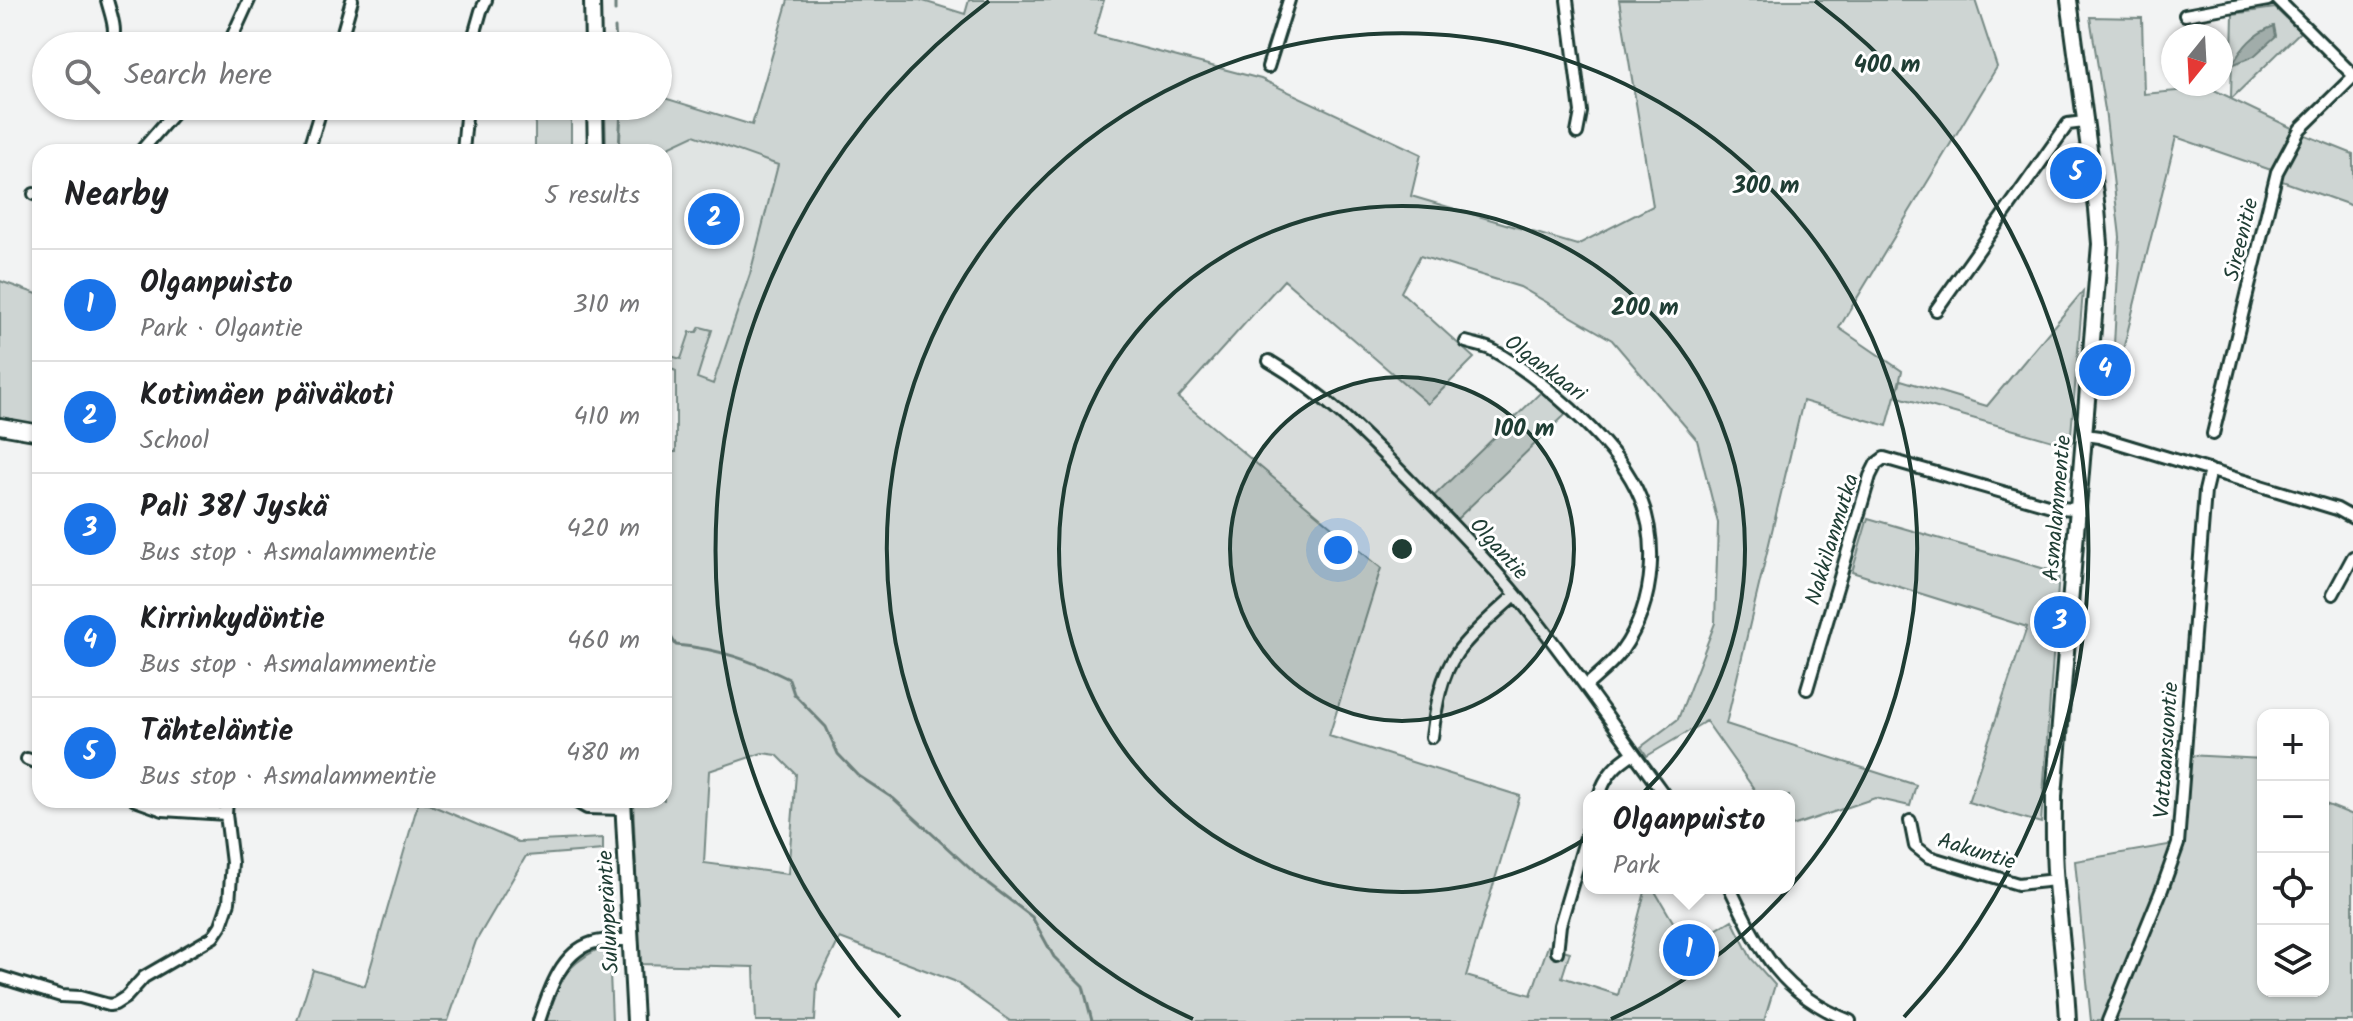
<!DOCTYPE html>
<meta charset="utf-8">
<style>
:root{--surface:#fff;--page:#f6f6f6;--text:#202124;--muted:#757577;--line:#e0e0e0;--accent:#1a73e8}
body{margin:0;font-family:Kalam,sans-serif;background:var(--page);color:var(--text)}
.controls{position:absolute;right:24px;bottom:24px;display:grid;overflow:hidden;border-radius:16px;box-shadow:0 2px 6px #0004}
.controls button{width:72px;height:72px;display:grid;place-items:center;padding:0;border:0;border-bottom:2px solid var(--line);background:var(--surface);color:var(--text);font:40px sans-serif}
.compass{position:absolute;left:2161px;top:24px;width:72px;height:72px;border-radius:50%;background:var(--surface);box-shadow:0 2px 6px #0004;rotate:198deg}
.you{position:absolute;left:1338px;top:550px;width:28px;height:28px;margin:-20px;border:6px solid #fff;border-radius:50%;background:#1a73e8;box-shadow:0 0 0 12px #1a73e833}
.badge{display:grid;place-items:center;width:52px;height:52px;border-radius:50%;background:var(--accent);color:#fff;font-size:26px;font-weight:700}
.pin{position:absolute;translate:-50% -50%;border:4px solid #fff;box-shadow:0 2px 8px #0006}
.popup{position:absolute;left:1583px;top:790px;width:212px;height:104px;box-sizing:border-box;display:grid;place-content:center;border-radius:16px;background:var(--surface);filter:drop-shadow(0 2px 6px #0005);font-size:26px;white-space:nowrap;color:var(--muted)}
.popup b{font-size:30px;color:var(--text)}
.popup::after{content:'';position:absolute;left:50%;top:100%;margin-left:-16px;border:16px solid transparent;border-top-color:var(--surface)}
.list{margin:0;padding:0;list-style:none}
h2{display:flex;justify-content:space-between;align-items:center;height:104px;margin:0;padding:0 32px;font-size:34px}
h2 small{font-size:26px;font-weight:400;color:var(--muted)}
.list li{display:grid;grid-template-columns:52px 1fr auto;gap:24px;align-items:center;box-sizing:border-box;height:112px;padding:0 32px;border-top:2px solid var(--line)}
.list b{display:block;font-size:30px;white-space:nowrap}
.list p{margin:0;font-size:26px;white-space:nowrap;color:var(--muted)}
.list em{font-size:26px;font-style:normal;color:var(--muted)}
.icon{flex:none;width:44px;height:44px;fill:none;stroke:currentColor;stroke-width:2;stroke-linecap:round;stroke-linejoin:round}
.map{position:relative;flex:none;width:2353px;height:1021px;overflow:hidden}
.search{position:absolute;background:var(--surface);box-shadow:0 2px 6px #0004;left:32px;top:32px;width:640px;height:88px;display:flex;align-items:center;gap:20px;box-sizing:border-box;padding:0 28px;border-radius:44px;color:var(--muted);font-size:30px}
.panel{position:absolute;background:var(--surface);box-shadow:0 2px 6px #0004;left:32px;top:144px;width:640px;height:664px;border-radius:24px}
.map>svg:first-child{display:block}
.built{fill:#e0e4e3}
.green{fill:#ced5d3;stroke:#768984;stroke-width:2;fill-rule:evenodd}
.water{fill:#a1adaa;stroke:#6d807b;stroke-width:2}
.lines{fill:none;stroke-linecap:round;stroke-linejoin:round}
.stream{stroke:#6d807b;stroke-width:3}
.street-casing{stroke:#1f3d34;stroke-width:16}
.secondary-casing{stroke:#1f3d34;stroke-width:20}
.street{stroke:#fff;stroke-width:10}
.secondary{stroke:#fff;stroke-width:14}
.ring{fill:none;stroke:#1f3d34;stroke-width:4}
.labels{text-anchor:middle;stroke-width:6;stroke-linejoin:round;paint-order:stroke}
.street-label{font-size:22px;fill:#1f3d34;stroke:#fff}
.centre{fill:#1f3d34;stroke:#fff;stroke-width:4}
.ring-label{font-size:24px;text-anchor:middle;font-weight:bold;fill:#1f3d34;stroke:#fff;stroke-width:6;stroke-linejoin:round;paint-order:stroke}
</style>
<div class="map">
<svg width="2353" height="1021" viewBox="0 0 2353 1021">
<rect width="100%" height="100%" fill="#f2f3f3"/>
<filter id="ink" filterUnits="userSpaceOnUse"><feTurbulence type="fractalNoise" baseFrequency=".0125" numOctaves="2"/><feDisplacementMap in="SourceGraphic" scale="16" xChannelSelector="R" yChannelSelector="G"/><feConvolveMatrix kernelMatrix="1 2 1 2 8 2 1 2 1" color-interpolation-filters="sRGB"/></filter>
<g filter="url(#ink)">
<!-- built -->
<path class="built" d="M694,135L778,164L750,274L712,385L664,366V152H658Z"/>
<!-- green -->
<path class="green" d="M788,0H920L965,14L969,0H1104L1094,35L1261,79L1421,154L1411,196L1577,245L1653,206L1619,0H1975L1997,67L1839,328L1902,371L1896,395L1901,380L1987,406L2083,291L2070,446L1895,396L1887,426L1803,401L1726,724L1916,785L1910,806L1875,798L1789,827V796H1759L1706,721L1647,756L1641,747L1678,719L1715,623L1718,523L1697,440L1612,340L1520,287L1420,256L1401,292L1474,358L1428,404L1284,280L1178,398L1381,568L1329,736L1520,796L1466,976L1531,995L1548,946L1570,952L1562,977L1618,995L1646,888H1653L1688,947L1732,920L1751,958L1775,985L1764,1021H1010L954,981L840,938L817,984L815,1021H756L754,967L640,964L633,800H664V452H676V371L664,366V354L681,359L690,332H697L700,327L712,330L697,378L713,384L750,274L778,165L694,135L658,152H606L605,106H658V96L752,125ZM762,753L777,755L796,774L788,874L704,863L709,771Z
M2275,8L2300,32L2231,99L2294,129L2271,170L2176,137L2111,398L2120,237L2105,110L2090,17L2142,18L2144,94L2210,88L2231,98L2233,14Z
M535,106H571V152H535Z
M2303,134L2353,154V206L2282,181V172Z
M0,281L40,295V430L0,423Z
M1541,392L1566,414L1457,519L1434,496Z
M1868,518L2059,573L2041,823L1968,802L2027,627L1852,572Z
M2187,755L2263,759V991H2323V803L2353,815V1021H2091L2075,861L2180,843Z
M419,800L518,842L603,838V850L526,856L476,941L448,1021H297L313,970L365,986Z
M598,949H609L612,1021H544C557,985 562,967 598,949Z"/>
<!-- water -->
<path class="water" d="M2274,26L2276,36L2254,56L2232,65C2243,46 2253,34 2274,26Z"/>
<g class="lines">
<!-- stream -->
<path class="stream" d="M615,0V11
M615,28L616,46
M619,152L621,106
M664,626L676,645C720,649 750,660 789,679L794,694L826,727L838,754L859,776L894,799L977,875L1032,917L1054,957L1083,986L1092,1021"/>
<defs>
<path id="street" d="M107,0C111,16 118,30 111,46
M1567,0L1581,112L1577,133
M2278,0L2353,75
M2185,15L2268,0
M228,46L249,0
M339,46L352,0
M471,46L481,11L486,0
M1268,67L1289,0
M140,152L180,106
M308,152L322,106
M463,152L467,106
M34,194L40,195
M1936,310L2068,124L2084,122
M1466,342C1475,345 1486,346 1494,351C1521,366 1550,390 1572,410C1594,431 1616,453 1631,479C1662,532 1656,603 1621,652C1611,665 1598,675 1586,686
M1269,361C1325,394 1363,433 1408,479C1445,517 1482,554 1516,595C1569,660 1616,729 1665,796
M2213,434L2277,172L2300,129L2353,77
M2085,435L2099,437L2337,509L2353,518
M2333,594L2353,557
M1807,689L1870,476L1876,464L1884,458L2058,508L2077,509
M1432,737C1436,708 1440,677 1457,653C1471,633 1497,612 1515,595
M27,759L40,764
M1599,796C1605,776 1616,764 1634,753
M135,800L163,810L226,814
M573,800L587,808L624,809
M1910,821L1915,846L1929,857L2018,884L2055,880
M1730,888C1760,951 1781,994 1850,1021
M1557,952L1560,925L1589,827
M0,977L61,996L80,997L109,1005L115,1004L126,997L144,977L213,937L221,925L229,902L232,863L226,814L227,800
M539,1021C548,994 560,953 592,943C604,939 617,940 630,940
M2108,1021L2162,889L2178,844L2205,491L2210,470"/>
<path id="secondary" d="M592,0L593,46
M595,106L596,152
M0,426L40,433
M623,800L635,1021
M2068,1021C2066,975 2060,929 2056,883C2053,854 2054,825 2054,796L2100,244L2097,209L2069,0"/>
</defs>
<!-- street casing -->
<use href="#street" class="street-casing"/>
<!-- secondary casing -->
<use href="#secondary" class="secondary-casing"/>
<!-- street -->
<use href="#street" class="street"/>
<!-- secondary -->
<use href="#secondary" class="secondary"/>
</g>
</g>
<!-- distance rings -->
<circle cx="1402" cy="549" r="172" fill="#1f3d34" fill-opacity=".12"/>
<g class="ring">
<circle cx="1402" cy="549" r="172"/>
<circle cx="1402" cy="549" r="343"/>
<path d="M1193 1019A515 515 0 1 1 1611 1019"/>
<path d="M900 1017A686 686 0 0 1 989 1M1815 1A686 686 0 0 1 1904 1017"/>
</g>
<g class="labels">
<!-- street labels -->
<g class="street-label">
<text transform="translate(2240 239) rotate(-76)" y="8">Sireenitie</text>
<text transform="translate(1546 367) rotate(37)" y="8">Olgankaari</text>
<text transform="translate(2056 508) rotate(-85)" y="8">Asmalammentie</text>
<text transform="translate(1831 539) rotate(-73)" y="8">Nakkilanmutka</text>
<text transform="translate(1500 548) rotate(48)" y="8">Olgantie</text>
<text transform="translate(2165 750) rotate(-86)" y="8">Vattaansuontie</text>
<text transform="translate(1977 850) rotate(17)" y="8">Aakuntie</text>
<text transform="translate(607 912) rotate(-93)" y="8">Sulunperäntie</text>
</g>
</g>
<circle cx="1402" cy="549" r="12" class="centre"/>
<g class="ring-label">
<text x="1887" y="72">400 m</text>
<text x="1766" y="193">300 m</text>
<text x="1645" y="315">200 m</text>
<text x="1524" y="436">100 m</text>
</g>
</svg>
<div class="controls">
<button>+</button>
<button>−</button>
<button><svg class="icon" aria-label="locate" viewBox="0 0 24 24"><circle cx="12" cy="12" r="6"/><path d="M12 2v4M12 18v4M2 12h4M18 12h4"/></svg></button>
<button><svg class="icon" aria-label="layers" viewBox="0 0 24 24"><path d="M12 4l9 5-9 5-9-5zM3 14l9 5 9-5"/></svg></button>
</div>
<svg class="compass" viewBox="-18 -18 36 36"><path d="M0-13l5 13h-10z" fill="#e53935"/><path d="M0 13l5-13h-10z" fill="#757577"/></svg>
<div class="you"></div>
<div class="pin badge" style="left:1689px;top:950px">1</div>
<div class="popup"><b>Olganpuisto</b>Park</div>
<div class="pin badge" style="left:714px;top:219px">2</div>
<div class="pin badge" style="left:2060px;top:622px">3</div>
<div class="pin badge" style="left:2105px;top:370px">4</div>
<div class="pin badge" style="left:2076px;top:173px">5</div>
<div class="search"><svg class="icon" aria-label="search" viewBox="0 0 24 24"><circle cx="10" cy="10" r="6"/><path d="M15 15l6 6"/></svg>Search here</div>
<section class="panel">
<h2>Nearby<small>5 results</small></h2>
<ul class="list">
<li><span class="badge">1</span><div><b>Olganpuisto</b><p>Park · Olgantie</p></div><em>310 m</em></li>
<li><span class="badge">2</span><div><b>Kotimäen päiväkoti</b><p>School</p></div><em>410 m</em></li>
<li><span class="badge">3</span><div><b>Pali 38/ Jyskä</b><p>Bus stop · Asmalammentie</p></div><em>420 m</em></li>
<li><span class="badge">4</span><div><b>Kirrinkydöntie</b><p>Bus stop · Asmalammentie</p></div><em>460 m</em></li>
<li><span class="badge">5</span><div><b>Tähteläntie</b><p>Bus stop · Asmalammentie</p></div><em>480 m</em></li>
</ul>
</section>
</div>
